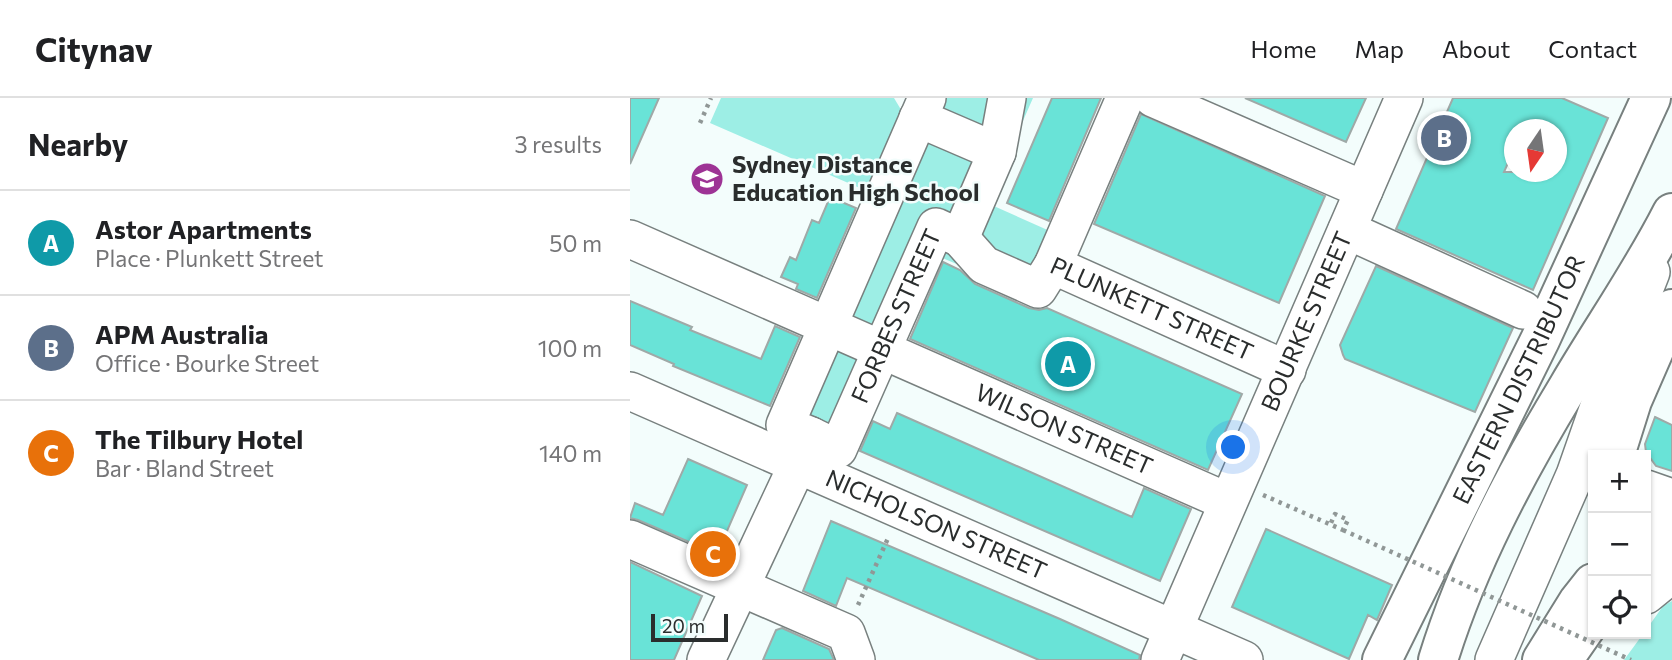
<!DOCTYPE html>
<meta charset="utf-8">
<style>
:root{--surface:#fff;--page:#f6f6f6;--text:#202124;--muted:#757577;--line:#e0e0e0;--accent:#9d3395}
body{margin:0;font-family:Commissioner,sans-serif;background:var(--page);color:var(--text)}
.controls{position:absolute;right:21px;bottom:21px;display:grid;overflow:hidden;border-radius:0px;box-shadow:0 2px 5px #0004}
.controls button{width:63px;height:63px;display:grid;place-items:center;padding:0;border:0;border-bottom:2px solid var(--line);background:var(--surface);color:var(--text);font:35px sans-serif}
.compass{position:absolute;left:874px;top:21px;width:63px;height:63px;border-radius:50%;background:var(--surface);box-shadow:0 2px 5px #0004;rotate:193deg}
.scale{position:absolute;left:21px;bottom:18px;width:77px;box-sizing:border-box;padding-left:7px;border:4px solid #2a2d2d;border-top:0;font-size:19px;line-height:24px;white-space:nowrap;color:#2a2d2d;-webkit-text-stroke:5px #f3fdfc;paint-order:stroke}
.you{position:absolute;left:604px;top:350px;width:24px;height:24px;margin:-18px;border:5px solid #fff;border-radius:50%;background:#1a73e8;box-shadow:0 0 0 10px #1a73e833}
.badge{display:grid;place-items:center;width:46px;height:46px;border-radius:50%;background:var(--accent);color:#fff;font-size:23px;font-weight:700}
.pin{position:absolute;translate:-50% -50%;border:4px solid #fff;box-shadow:0 2px 7px #0006}
.list{margin:0;padding:0;list-style:none}
h2{display:flex;justify-content:space-between;align-items:center;height:91px;margin:0;padding:0 28px;font-size:30px}
h2 small{font-size:23px;font-weight:400;color:var(--muted)}
.list li{display:grid;grid-template-columns:46px 1fr auto;gap:21px;align-items:center;box-sizing:border-box;height:105px;padding:0 28px;border-top:2px solid var(--line)}
.list b{display:block;font-size:26px;white-space:nowrap}
.list p{margin:0;font-size:23px;white-space:nowrap;color:var(--muted)}
.list em{font-size:23px;font-style:normal;color:var(--muted)}
.icon{flex:none;width:38px;height:38px;fill:none;stroke:currentColor;stroke-width:2;stroke-linecap:round;stroke-linejoin:round}
.map{position:relative;flex:none;width:1042px;height:562px;overflow:hidden}
header{display:flex;align-items:center;gap:42px;box-sizing:border-box;height:98px;padding:0 35px;background:var(--surface);border-bottom:2px solid var(--line)}
header strong{font-size:33px}
nav{display:flex;gap:38px;margin-inline-start:auto;font-size:24px}
main{display:flex}
aside{flex:1;background:var(--surface)}
.map>svg:first-child{display:block}
.green{fill:#9deee5}
.building{fill:#69e3d7;stroke:#9fa9a7;stroke-width:2;fill-rule:evenodd}
.lines{fill:none;stroke-linecap:round;stroke-linejoin:round}
.minor-casing{stroke:#78807f;stroke-width:40}
.major-casing{stroke:#78807f;stroke-width:42}
.highway-casing{stroke:#78807f;stroke-width:42}
.path{stroke:#909796;stroke-width:4.5;stroke-dasharray:3.5 5;stroke-linecap:butt}
.minor{stroke:#fff;stroke-width:37}
.major{stroke:#fff;stroke-width:38}
.highway{stroke:#fff;stroke-width:38}
.path-bridge{stroke:#909796;stroke-width:4.5;stroke-dasharray:3.5 5;stroke-linecap:butt}
.labels{text-anchor:middle;stroke-width:5;stroke-linejoin:round;paint-order:stroke}
.poi-label{font-size:24px;font-weight:bold;fill:#2a2d2d;stroke:#f3fdfc;text-anchor:start}
.street-label{font-size:24px;fill:#2a2d2d;stroke:#f3fdfc}
</style>
<header>
<strong>Citynav</strong>
<nav><a>Home</a><a>Map</a><a>About</a><a>Contact</a></nav>
</header>
<main>
<aside>
<h2>Nearby<small>3 results</small></h2>
<ul class="list">
<li><span class="badge" style="background:#0f9aa8">A</span><div><b>Astor Apartments</b><p>Place · Plunkett Street</p></div><em>50 m</em></li>
<li><span class="badge" style="background:#5c6f8a">B</span><div><b>APM Australia</b><p>Office · Bourke Street</p></div><em>100 m</em></li>
<li><span class="badge" style="background:#e8710a">C</span><div><b>The Tilbury Hotel</b><p>Bar · Bland Street</p></div><em>140 m</em></li>
</ul>
</aside>
<div class="map">
<svg width="1042" height="562" viewBox="0 0 1042 562">
<rect width="100%" height="100%" fill="#f3fdfc"/>
<!-- green -->
<path class="green" d="M91,0H264L273,15L239,94L80,25Z
M292,0H403L357,105L422,134L396,195L298,154L211,355L149,328Z
M1042,503V562H994L1013,536H1016V532L1033,508Z"/>
<!-- building -->
<path class="building" d="M0,0H29L0,66Z
M422,0H471L419,123L377,105Z
M615,0H736L716,44Z
M823,0H932L978,20L903,192L766,131ZM885,32H927V74H874L885,49Z
M511,16L695,98L649,205L464,126Z
M200,99L226,110L187,200L166,191L168,186L151,179L160,159L166,162L182,122L189,125Z
M313,164L330,172L345,186L399,210L409,212L417,210L612,296L578,372L280,241Z
M746,168L883,230L845,314L715,261L713,257L710,247Z
M0,203L62,229L60,232L131,261L145,228L170,239L140,308L43,268L44,266L0,247Z
M267,315L502,419L514,390L561,411L530,483L230,353L243,323L260,331Z
M1025,319L1042,327V373L1026,368L1016,354L1015,346Z
M58,361L117,387L87,456L8,422L0,420L5,405L33,417Z
M201,423L430,521L510,557L509,562H409L217,480L206,508L173,493Z
M636,431L762,487L747,522L738,517L719,561L602,509Z
M0,464L72,498L44,562H0Z
M152,530L199,551L204,562H133L146,532Z"/>
<g class="lines">
<defs>
<g id="minor">
<path d="M523,0L734,92"/>
<path d="M288,20L367,54"/>
<path d="M717,132L893,212"/>
<path d="M330,140L354,167L408,191L423,167L495,0"/>
<path id="s1" d="M0,141L598,404"/>
<path id="s2" d="M423,167L657,272"/>
<path id="s3" d="M0,293L614,562"/>
<path id="s4" d="M181,338L208,351L306,129L330,140L367,54L377,0"/>
<path d="M1016,391L1042,400"/>
<path d="M1016,432L1042,412"/>
<path d="M0,441L216,535L226,562"/>
<path d="M1016,497L1042,476"/>
<path d="M76,562L181,338L155,327L297,0"/>
<path id="s5" d="M530,562L774,0"/>
<path d="M864,562L945,377L973,297L1021,174"/>
</g>
<path id="major" d="M985,357L1002,303L1042,211
M912,562L948,504L963,485"/>
<g id="highway">
<path d="M1016,465L1042,444"/>
<path id="s6" d="M752,562L910,242L1021,0"/>
<path d="M808,562C838,465 886,375 938,289C972,231 1011,176 1042,115"/>
<path d="M933,562L963,519"/>
</g>
</defs>
<!-- minor casing -->
<use href="#minor" class="minor-casing"/>
<!-- major casing -->
<use href="#major" class="major-casing"/>
<!-- highway casing -->
<use href="#highway" class="highway-casing"/>
<!-- path -->
<path class="path" d="M70,25L81,0
M633,397L713,432L718,422L705,416L700,427
M228,507L259,438"/>
<!-- minor -->
<use href="#minor" class="minor"/>
<!-- major -->
<use href="#major" class="major"/>
<!-- highway -->
<use href="#highway" class="highway"/>
<!-- path-bridge -->
<path class="path-bridge" d="M713,432L1001,562"/>
</g>
<!-- icons -->
<defs>
<symbol id="school-disc" viewBox="-11 -11 22 22"><circle r="9.5" fill="#9d3395" stroke="#f3fdfc"/><path d="M0-5L7-2L0 1L-7-2ZM-4 1L0 2.5L4 1V4Q0 6-4 4Z" fill="#fff"/></symbol>
</defs>
<g fill-rule="evenodd">
<use href="#school-disc" x="58" y="62" width="38" height="38"/>
</g>
<g class="labels">
<!-- poi labels -->
<g class="poi-label">
<text x="102" y="75">Sydney Distance<tspan x="102" dy="28">Education High School</tspan></text>
</g>
<!-- street labels -->
<g class="street-label">
<text dy="8" stroke="none"><textPath href="#s2" startOffset="108">PLUNKETT STREET</textPath></text>
<text dy="8" stroke="none"><textPath href="#s4" startOffset="175">FORBES STREET</textPath></text>
<text dy="8" stroke="none"><textPath href="#s5" startOffset="369">BOURKE STREET</textPath></text>
<text dy="8" stroke="none"><textPath href="#s6" startOffset="312">EASTERN DISTRIBUTOR</textPath></text>
<text dy="8" stroke="none"><textPath href="#s1" startOffset="474">WILSON STREET</textPath></text>
<text dy="8" stroke="none"><textPath href="#s3" startOffset="334">NICHOLSON STREET</textPath></text>
</g>
</g>
</svg>
<div class="controls">
<button>+</button>
<button>−</button>
<button><svg class="icon" aria-label="locate" viewBox="0 0 24 24"><circle cx="12" cy="12" r="6"/><path d="M12 2v4M12 18v4M2 12h4M18 12h4"/></svg></button>
</div>
<svg class="compass" viewBox="-18 -18 36 36"><path d="M0-13l5 13h-10z" fill="#e53935"/><path d="M0 13l5-13h-10z" fill="#757577"/></svg>
<div class="scale">20 m</div>
<div class="you"></div>
<div class="pin badge" style="left:438px;top:266px;background:#0f9aa8">A</div>
<div class="pin badge" style="left:814px;top:40px;background:#5c6f8a">B</div>
<div class="pin badge" style="left:83px;top:456px;background:#e8710a">C</div>
</div>
</main>
